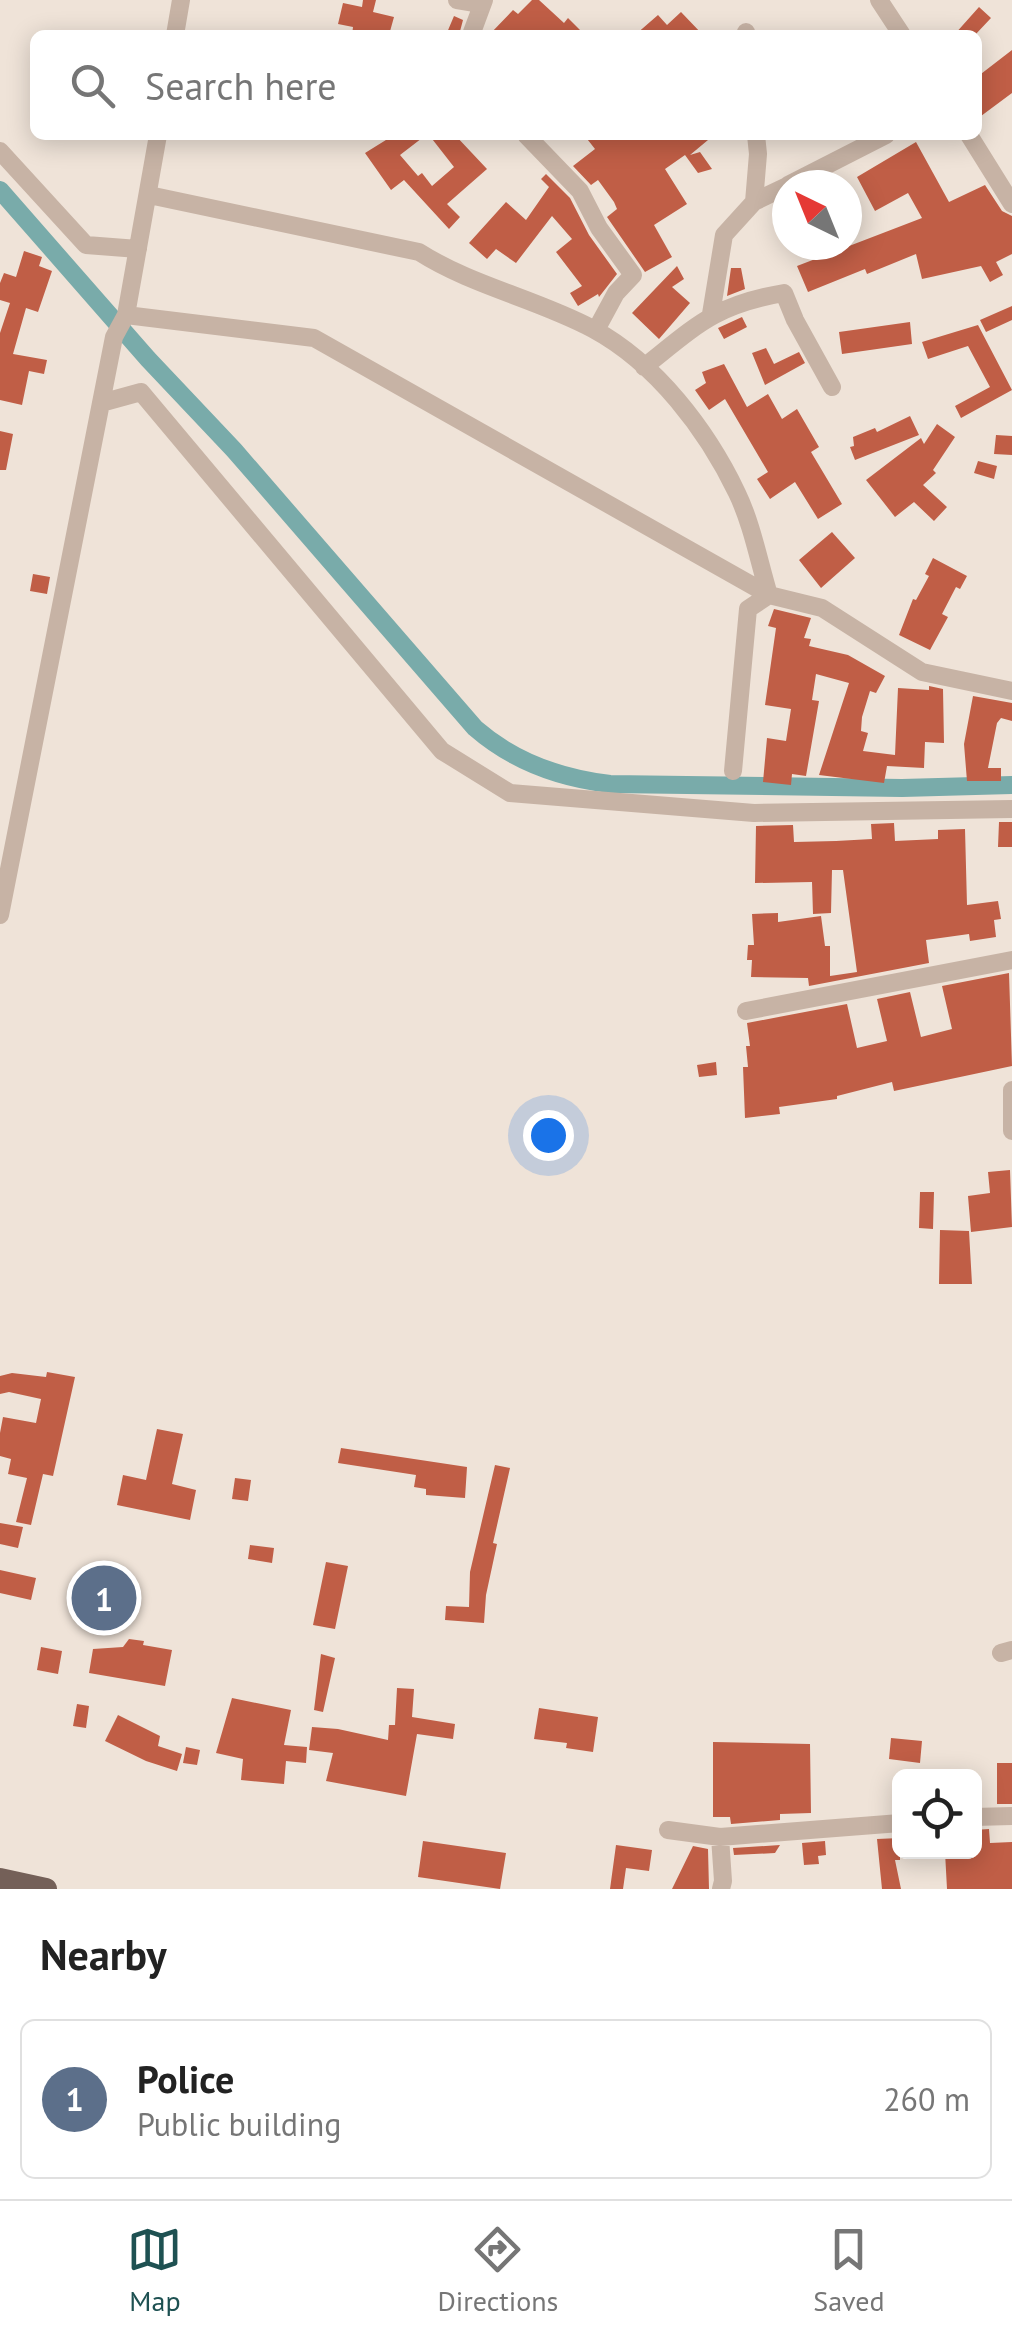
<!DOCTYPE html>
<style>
:root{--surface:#fff;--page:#f6f6f6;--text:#222;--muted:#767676;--line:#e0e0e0;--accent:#1e5152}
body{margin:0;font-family:"PT Sans",sans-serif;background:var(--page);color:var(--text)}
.controls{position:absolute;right:30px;bottom:30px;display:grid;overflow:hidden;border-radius:15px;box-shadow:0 5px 25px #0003}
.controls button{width:90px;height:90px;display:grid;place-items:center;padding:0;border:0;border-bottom:2px solid var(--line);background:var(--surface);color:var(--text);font:50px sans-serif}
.compass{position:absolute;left:772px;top:170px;width:90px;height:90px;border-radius:50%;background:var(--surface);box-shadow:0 5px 25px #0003;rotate:317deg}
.you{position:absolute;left:548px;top:1135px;width:35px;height:35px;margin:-25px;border:8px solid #fff;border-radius:50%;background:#1a73e8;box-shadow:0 0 0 15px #1a73e833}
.badge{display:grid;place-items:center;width:65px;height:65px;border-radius:50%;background:var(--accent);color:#fff;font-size:32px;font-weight:700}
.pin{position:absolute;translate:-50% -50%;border:5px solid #fff;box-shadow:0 2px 10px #0006}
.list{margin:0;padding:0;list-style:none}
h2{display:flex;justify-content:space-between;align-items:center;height:130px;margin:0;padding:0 40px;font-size:42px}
h2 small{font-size:32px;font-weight:400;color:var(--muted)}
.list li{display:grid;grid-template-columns:65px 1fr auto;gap:30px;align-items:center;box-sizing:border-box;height:160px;margin:0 20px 20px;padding:0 20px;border:2px solid var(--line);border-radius:15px}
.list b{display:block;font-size:38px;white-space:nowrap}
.list p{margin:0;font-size:32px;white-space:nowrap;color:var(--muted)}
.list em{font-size:32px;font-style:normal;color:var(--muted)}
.icon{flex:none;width:55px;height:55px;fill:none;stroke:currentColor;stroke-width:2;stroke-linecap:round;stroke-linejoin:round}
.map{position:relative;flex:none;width:1012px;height:1889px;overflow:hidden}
.search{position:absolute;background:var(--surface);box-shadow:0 5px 25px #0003;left:30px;right:30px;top:30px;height:110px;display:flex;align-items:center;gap:25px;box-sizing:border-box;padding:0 35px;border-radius:15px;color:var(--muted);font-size:38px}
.sheet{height:310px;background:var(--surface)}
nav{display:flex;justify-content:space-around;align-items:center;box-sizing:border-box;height:140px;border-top:2px solid var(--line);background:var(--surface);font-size:28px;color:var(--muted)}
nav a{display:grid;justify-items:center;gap:5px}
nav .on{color:var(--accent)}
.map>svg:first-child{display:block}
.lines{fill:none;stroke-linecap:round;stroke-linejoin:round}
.canal{stroke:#79abaa;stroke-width:18}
.building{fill:#c05e46}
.minor{stroke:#c7b3a5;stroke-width:18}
.major{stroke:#746058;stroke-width:22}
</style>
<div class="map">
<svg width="1012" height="1889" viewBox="0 0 1012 1889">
<rect width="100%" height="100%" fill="#efe3d8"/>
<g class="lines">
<!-- canal -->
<path class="canal" d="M0,190L148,359L234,450L475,728C514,762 559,778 610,784L902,788L1012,785"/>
</g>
<!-- building -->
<path class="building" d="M363,0H376L373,12L394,17L389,35H352L353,27L338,24L343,3L362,7Z
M532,0H539L564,23L568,18L585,35H489L513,10L518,14Z
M979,7L991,18L975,35H954Z
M681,12L703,35H635L658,15L667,25Z
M454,16L463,20L459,35H446Z
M1012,50V93L977,119V77Z
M394,135H426L400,155L418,176L422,173L432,186L454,167L429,135H455L487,169L447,204L460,217L449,229L404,180L391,190L365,153Z
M584,135H714L690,155L700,152L712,169L698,173L685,155L665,169L687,204L654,225L672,257L645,272L607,217L617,209L614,202L598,180L591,185L573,166L595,149Z
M916,142L949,202L985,185L1002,211L1012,216V254L996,262L1003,275L990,282L981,266L922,279L916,254L867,274L865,269L808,292L797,266L922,218L908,193L875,211L857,177Z
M546,174L570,198L589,235L617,274L599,297L598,294L578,306L570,293L582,286L556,252L572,239L552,216L516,263L496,249L487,259L469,243L506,202L526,220L549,187L541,179Z
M24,251L42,257L39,266L52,271L38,312L26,308L13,354L47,360L44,374L29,371L22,405L0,400V333L10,303L0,300V283L4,273L16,277Z
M677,266L684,279L672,287L690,303L659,339L632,313Z
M731,268H741L745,289L727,296Z
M1012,306V320L986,332L980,320Z
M742,317L747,327L724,339L718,328Z
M910,322L912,344L842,354L839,332Z
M978,325L1012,390L961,418L955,406L990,387L968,346L928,359L922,342Z
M766,348L774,364L799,352L805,363L765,385L752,353Z
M724,364L747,407L768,394L782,419L797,409L819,447L811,452L842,504L818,519L795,482L770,499L757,479L768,472L725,399L709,410L695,390L706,383L702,372Z
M910,416L919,435L855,460L850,447L854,446L853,437L875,428L877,432Z
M937,424L955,437L933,470L936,473L923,485L947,507L934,521L914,502L895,517L866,480L921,438L924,444Z
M0,431L13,434L6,470H0Z
M996,435L1012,436V455L994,454Z
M978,461L997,466L994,479L974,473Z
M832,532L855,558L821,588L799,560Z
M933,558L967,576L960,589L956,587L942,614L948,617L930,650L899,635L913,599L916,600L929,576L925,574Z
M33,574L50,577L47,594L30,591Z
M774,609L811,618L804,638L811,639L809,646L848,655L885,676L876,693L870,691L862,717L861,731L868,733L863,751L895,755L898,688L929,690V686L943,689L944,743L925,742L924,768L887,766L884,783L819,775L849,683L816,674L812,700L819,701L806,776L792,774L791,785L763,782L767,738L786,741L791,709L765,705L776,628L768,626Z
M973,696L1012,703V721L1001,718L997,723L988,768H1001V781H967L964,744Z
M999,822H1012V847H998Z
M894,823L895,841L938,839V830L965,829L967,905L998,901L1001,919L994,920L996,937L970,941L969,934L926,940L929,963L809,986L808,978L751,977L752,960H747L748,945H754L752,914L778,913V922L821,916L825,946H830V976L857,972L843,870H832L831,913L813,914L812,882L755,883L756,826L793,825L794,842L836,841L872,839L871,824Z
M1009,973L1012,1066L894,1091L892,1082L837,1096V1099L779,1107L780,1114L745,1118L743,1067H748L746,1046H750L747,1023L847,1004L857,1048L887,1041L877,999L910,992L921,1037L952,1029L942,986Z
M716,1062L717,1075L699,1077L697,1065Z
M1010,1170L1012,1227L971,1232L968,1196L990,1193L988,1172Z
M920,1192H934L933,1229L919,1228Z
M940,1230L969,1231L972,1284H939Z
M47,1372L75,1377L53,1476L43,1474L31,1525L16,1522L27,1478L8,1474L11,1459L0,1456V1433L3,1417L36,1423L41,1399L9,1392L0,1394V1376L12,1373L46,1377Z
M157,1429L183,1434L172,1484L196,1490L190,1520L117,1505L123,1475L146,1480Z
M341,1448L467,1467L465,1498L426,1495V1489L414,1487L416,1475L338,1463Z
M495,1465L510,1468L493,1543L497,1544L486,1595L484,1623L445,1620L446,1606L469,1607L470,1572Z
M235,1478L251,1480L248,1501L232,1499Z
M0,1523L23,1527L18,1548L0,1544Z
M250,1545L274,1548L272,1563L248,1559Z
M326,1562L348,1566L335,1629L313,1625Z
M0,1570L36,1578L31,1600L0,1593Z
M129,1639L144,1641L143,1645L172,1650L165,1686L89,1673L93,1649L123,1647Z
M41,1647L62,1651L58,1674L37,1670Z
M321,1654L335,1658L323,1712L314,1710Z
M397,1688L414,1689L412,1717L455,1724L453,1739L417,1734L406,1796L326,1781L333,1753L309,1750L312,1727L338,1729L388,1740L389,1725H395Z
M232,1698L291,1710L284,1745L307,1747L306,1763L286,1761L284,1784L241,1780L243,1759L216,1753Z
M77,1704L89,1706L86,1728L73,1726Z
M539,1708L598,1717L593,1752L566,1748L567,1743L534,1739Z
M118,1715L160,1736L158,1746L182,1754L177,1771L146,1761L105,1741Z
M891,1738L922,1741L920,1763L889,1759Z
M713,1742L810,1744L811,1813L780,1814V1820L731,1824L730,1817H713Z
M186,1747L200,1750L197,1765L183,1763Z
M997,1763H1012V1804H997Z
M989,1829L990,1843L1012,1842V1889H947L945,1852H974V1830Z
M900,1838V1860H895L901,1889H882L877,1839Z
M423,1841L506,1853L500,1889L418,1877Z
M825,1841L826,1855L818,1856L819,1864L804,1865L802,1843Z
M616,1845L652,1850L649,1871L626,1868L623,1889H610Z
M780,1845L775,1853L734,1855L733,1848Z
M693,1846L708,1849L709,1889H672Z"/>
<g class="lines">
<!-- minor -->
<path class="minor" d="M457,0L481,4
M879,0L902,35
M746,32V35
M175,35L181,0
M471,35L484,0
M526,135L580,191L599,228L633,275L616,293L596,330
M969,135L1012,204
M0,151L86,245L138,249
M788,185L886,135
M149,195L419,252C472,286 537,299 593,329C656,363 707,430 737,493C752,524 759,562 769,595L748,609L733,771
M754,202L787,186
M711,314L724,235L754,202L758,154L756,135
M126,315L314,338L769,595L822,608L922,672L1012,691
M644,367C697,325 715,305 784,293L795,320L832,387
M101,403L141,392L442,751L510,793L754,813L1012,809
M0,915L114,337L126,315L158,135
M746,1011L1012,960
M1012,1090V1131
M1001,1653L1012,1650
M974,1817L1012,1816
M668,1830L720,1837L900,1823
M720,1837L723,1881L721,1889"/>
<!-- major -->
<path class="major" d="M0,1879L46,1889"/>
</g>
</svg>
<div class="controls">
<button><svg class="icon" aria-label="locate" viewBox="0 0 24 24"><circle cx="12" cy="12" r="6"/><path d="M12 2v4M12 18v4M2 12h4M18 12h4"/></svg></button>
</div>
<svg class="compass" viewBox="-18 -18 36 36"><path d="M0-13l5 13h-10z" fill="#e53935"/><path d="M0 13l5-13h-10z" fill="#767676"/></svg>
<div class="you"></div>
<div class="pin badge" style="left:104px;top:1598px;background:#5c6f8a">1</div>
<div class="search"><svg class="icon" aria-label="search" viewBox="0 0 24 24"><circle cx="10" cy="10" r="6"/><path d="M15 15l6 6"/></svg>Search here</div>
</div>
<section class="sheet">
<h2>Nearby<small></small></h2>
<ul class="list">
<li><span class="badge" style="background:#5c6f8a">1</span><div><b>Police</b><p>Public building</p></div><em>260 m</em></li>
</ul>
</section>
<nav>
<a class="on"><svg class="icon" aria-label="map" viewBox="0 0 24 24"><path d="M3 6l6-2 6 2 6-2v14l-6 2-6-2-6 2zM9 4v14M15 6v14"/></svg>Map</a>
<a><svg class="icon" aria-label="directions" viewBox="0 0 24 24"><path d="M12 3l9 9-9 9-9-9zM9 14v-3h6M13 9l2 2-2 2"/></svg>Directions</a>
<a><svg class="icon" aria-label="saved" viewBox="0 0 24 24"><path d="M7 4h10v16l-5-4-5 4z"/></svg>Saved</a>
</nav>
